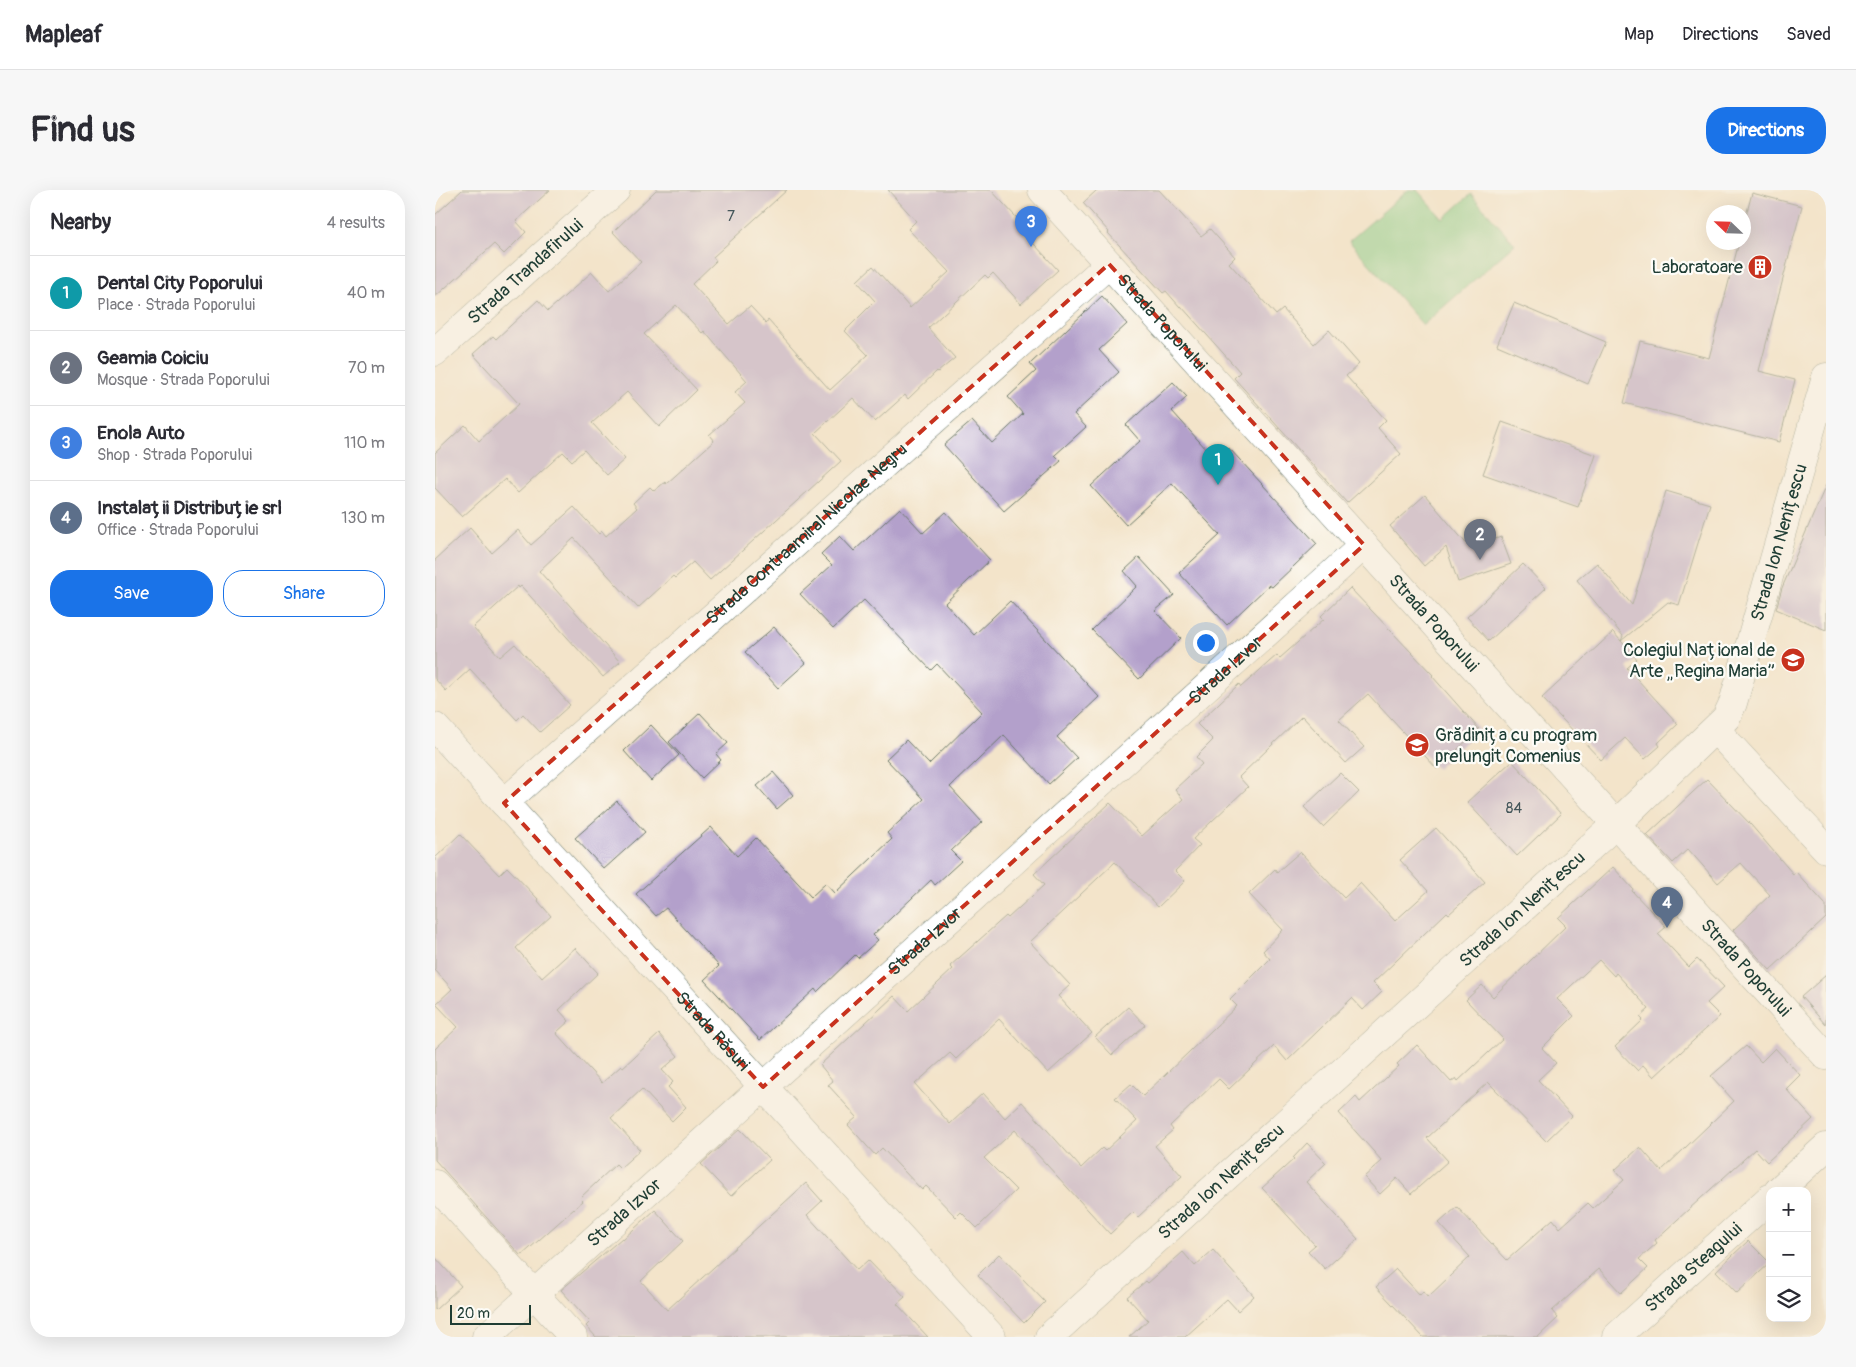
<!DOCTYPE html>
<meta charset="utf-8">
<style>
:root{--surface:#fff;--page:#f7f7f7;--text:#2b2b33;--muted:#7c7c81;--line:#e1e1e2;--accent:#1a73e8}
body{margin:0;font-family:Pangolin,sans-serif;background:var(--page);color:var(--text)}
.controls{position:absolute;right:15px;bottom:15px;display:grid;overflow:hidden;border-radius:10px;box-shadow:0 5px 20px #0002}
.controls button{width:45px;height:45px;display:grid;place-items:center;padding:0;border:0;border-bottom:1px solid var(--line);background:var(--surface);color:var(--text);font:25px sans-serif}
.compass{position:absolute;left:1271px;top:15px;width:45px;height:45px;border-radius:50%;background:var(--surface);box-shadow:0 5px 20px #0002;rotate:293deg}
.scale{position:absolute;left:15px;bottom:12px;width:81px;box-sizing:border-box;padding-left:5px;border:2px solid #1f3d34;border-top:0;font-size:14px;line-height:18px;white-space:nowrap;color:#1f3d34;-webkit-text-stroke:4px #fdfcf7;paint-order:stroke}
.you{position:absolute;left:770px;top:452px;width:18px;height:18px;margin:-12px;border:4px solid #fff;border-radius:50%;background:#1a73e8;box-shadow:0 0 0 8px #1a73e833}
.badge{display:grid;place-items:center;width:32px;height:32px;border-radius:50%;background:var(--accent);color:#fff;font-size:16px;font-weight:700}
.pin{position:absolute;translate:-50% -41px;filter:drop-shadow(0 1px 2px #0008)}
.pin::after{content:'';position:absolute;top:26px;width:18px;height:15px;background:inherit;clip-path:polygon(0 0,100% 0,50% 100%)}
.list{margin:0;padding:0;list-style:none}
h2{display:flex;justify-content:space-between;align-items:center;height:65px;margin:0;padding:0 20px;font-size:21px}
h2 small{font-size:16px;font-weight:400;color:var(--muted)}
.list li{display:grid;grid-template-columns:32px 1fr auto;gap:15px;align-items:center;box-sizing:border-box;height:75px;padding:0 20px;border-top:1px solid var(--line)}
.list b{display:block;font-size:19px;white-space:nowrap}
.list p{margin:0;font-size:16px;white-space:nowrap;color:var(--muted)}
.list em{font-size:16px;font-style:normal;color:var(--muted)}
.actions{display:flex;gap:10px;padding:15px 20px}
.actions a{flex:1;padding:11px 0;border:1px solid var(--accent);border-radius:20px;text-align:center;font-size:18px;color:var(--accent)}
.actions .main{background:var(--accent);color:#fff}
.icon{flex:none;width:28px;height:28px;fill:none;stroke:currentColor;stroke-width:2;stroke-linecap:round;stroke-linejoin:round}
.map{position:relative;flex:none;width:1391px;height:1147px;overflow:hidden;border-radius:20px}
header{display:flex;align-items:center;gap:30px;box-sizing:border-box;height:70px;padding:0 25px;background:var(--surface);border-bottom:1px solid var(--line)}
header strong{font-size:24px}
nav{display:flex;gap:28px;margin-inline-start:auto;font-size:18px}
.intro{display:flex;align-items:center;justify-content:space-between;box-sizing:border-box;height:120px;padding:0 30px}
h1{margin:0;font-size:35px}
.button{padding:12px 22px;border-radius:20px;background:var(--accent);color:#fff;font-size:18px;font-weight:700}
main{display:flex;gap:30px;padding:0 30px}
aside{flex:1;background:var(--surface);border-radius:20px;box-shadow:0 5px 20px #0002}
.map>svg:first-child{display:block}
.green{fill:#85cd89;stroke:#52855e}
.building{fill:#b3a0cb}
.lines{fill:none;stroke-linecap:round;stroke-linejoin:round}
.minor-casing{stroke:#697768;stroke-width:29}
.minor{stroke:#fff;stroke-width:28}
.marked{fill:none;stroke:#c8321e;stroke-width:4;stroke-dasharray:10 6;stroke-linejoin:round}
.labels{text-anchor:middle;stroke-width:4.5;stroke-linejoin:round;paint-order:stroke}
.number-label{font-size:15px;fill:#44565a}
.poi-label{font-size:18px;fill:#1f3d34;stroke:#fdfcf7;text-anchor:end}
.street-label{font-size:18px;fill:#1f3d34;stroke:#fdfcf7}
</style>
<header>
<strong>Mapleaf</strong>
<nav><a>Map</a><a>Directions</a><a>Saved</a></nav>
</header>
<div class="intro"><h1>Find us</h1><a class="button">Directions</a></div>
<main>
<aside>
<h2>Nearby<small>4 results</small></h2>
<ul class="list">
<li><span class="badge" style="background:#0f9aa8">1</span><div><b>Dental City Poporului</b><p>Place · Strada Poporului</p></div><em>40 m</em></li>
<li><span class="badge" style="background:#6b7280">2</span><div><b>Geamia Coiciu</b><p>Mosque · Strada Poporului</p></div><em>70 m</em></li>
<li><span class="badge" style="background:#3f7fe0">3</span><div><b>Enola Auto</b><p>Shop · Strada Poporului</p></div><em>110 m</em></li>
<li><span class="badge" style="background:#5c6f8a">4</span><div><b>Instalații Distribuție srl</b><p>Office · Strada Poporului</p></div><em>130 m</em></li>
</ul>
<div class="actions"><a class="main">Save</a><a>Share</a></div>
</aside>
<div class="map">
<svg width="1391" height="1147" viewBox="0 0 1391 1147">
<rect width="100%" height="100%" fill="#fdfcf7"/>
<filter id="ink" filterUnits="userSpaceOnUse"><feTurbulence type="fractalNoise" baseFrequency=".02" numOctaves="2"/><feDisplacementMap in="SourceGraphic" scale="10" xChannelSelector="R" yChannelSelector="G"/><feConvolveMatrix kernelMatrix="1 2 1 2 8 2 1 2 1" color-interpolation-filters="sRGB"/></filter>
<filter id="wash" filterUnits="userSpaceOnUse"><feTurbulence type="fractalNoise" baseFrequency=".0096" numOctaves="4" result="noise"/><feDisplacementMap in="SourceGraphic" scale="20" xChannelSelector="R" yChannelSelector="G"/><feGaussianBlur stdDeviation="1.12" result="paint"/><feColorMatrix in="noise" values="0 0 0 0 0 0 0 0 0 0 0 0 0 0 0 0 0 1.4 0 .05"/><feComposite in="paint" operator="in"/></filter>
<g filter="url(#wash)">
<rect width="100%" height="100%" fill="#f3e4ca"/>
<!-- green -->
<path class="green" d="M973,0H982L1008,29L1036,4L1080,54L988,135L914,51Z"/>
<g id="blocks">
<!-- building -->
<path class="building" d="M27,0H115L81,31L91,42L69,64L59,54L0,107V25Z
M221,0H352L278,67L281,71L257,94L294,134L315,116L331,133L333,130L395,200L433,165L410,141L440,111L422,91L438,76L475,118L514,82L473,39L481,31L453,0H556L592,39L588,42L623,80L586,114L558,83L553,88L550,85L493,138L520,168L503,182L502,181L473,209L470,205L440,232L418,208L380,243L406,271L275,390L258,372L240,388L238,386L203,418L139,348L104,381L185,472L168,487L86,396L84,398L83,396L38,437L65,467L80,454L135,515L105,542L88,524L82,530L35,479L11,501L0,489V370L35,338L57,363L83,340L96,355L139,317L164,344L167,341L171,346L202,318L198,313L215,297L219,301L230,292L231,294L279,251L274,245L310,213L300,202L312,191L269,141L267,143L241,115L209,144L262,200L224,237L192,202L157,233L190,269L172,285L149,260L137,271L128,262L83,303L70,289L27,327L0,298V263L30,235L44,251L84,214L38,164L58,146L61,149L103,110L113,121L157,82L174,101L206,72L178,42Z
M662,0H724L766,46L775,39L800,67L794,73L841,125L848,119L879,154L894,140L924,174L911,186L951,230L943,238L966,264L912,313L799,188L805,182L746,116L745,117L731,101L728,103L673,43L674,42L648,13Z
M1317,3L1367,16L1324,181L1360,190L1344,252L1189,213L1205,151L1274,168L1304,52H1308V37Z
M667,106L692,134L664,160L684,182L639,224L651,237L620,265L626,271L569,321L509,255L537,231L557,253L588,224L573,207L601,181L595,174Z
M1079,113L1171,152L1153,194L1062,155Z
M738,192L752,207L737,221L781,270L794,258L882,354L837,397L834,395L792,435L744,383L785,345L737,293L691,335L656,296L705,251L691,235Z
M1067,232L1161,265L1143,317L1048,284Z
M1391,295V440L1341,419L1347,398Z
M1231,301L1275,314L1244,415L1233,412L1186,451L1202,469L1192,478L1243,534L1223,553L1225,556L1210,569L1190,548L1166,570L1107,508L1178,442L1186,451L1188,446L1142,390L1162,373L1197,415Z
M990,305L1035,358L1066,347L1076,374L1023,392L1011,357L989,376L955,336Z
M465,318L488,343L511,322L555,370L510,413L539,445L575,411L664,507L622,547L642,568L614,594L569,545L515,597L547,632L516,661L526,671L500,695L496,690L438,745L443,750L423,768L420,765L382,802L380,799L325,850L269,790L284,776L231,718L221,726L201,704L276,637L302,666L321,648L376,707L391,693L400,703L457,649L452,643L489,609L451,569L471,550L494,574L547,522L502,474L496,480L429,410L398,439L365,404L397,375L386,364L405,346L419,361Z
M704,367L739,405L720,421L746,448L704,489L657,440L702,396L689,381Z
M1088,374L1111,398L1054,451L1032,427Z
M915,398L998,485L997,486L1044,539L1002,579L933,504L904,530L929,557L911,573L867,526L804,587L813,597L758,649L765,655L740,681L750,691L723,717L680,672L595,752L635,795L623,806L657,843L613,883L564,829L521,869L515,863L480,894L515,934L548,903L570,928L587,912L646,978L667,958L670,961L702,931L680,908L696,894L708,906L802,816L795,809L835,769L828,761L848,740L814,704L840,679L842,682L865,662L909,708L925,693L960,731L993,701L965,670L1001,638L1050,692L1014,724L1012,722L938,793L947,802L928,820L917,808L852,871L839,856L794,899L784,889L735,936L738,940L720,956L747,986L703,1027L698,1022L675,1044L580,940L549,968L581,1000L542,1038L526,1022L521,1027L491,996L487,1000L447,958L440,965L413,935L422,927L393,895L398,891L385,875L459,806L473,821L518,779L515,776L571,726L573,728L609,695L599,684L675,613L707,646L748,609L740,599L767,574L761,567L778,550L762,534L804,494L806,497L842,465L845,468L889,429L886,426Z
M339,437L371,473L343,498L310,462Z
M265,523L293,553L281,564L286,570L267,588L234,552Z
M216,535L244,565L216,591L189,561Z
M1077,571L1126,624L1082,666L1032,612Z
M338,582L358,605L342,619L322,596Z
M905,583L924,602L888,637L869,617Z
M1272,589L1316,635L1358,684L1361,682L1391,715V728L1335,780L1298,740L1335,705L1306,673L1283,693L1253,659L1238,673L1212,645Z
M182,611L210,642L169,679L140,648Z
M25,644L64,685L72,677L104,710L103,711L116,726L81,758L107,788L140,758L163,783L124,820L134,831L121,843L167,893L186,876L187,878L224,844L243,866L227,880L238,892L233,897L251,917L237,931L207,899L176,928L205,960L185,978L181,974L145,1008L148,1011L86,1066L0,970V859L23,837L1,814L17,799L0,780V668Z
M1178,677L1198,699L1197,701L1231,737L1223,744L1254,777L1262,769L1289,797L1272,813L1285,826L1219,887L1208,875L1203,881L1180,857L1208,830L1205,827L1214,819L1181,783L1179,786L1164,770L1122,809L1139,826L1107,858L1121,873L1103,890L1137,926L1111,951L1053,892L992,948L1013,971L976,1004L962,988L945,1004L929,987L947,971L904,923L921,907L925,912L964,876L962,874L982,855L1016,892L1021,888L1023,891L1068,849L1031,810L1047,795L1058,807L1131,736L1123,728Z
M1391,785V835L1366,807Z
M693,817L710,835L677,865L660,847Z
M1311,856L1326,872L1340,858L1365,885L1351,899L1378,929L1332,972L1320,959L1220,1050L1222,1053L1204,1069L1213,1078L1186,1103L1164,1079L1117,1121L1123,1128L1103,1147H988L941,1097L961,1079L985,1105L988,1101L993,1107L1035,1067L1004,1033L1022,1017L1072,1070L1118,1029L1125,1038L1153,1013L1158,1018L1189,990L1180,980L1205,957L1226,981L1299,911L1276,886Z
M305,939L335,970L296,1006L266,974Z
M872,953L891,973L871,992L923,1049L890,1079L873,1061L880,1055L827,998L859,969L858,968Z
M371,993L387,1011L372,1025L422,1080L433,1070L454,1092L455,1091L470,1107L462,1114L493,1147H161L151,1136L155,1132L126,1100L187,1048L188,1049L220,1020L248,1051L206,1091L232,1120Z
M1313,1051L1335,1073L1302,1103L1281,1081Z
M778,1060L819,1106L803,1121L792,1109L750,1147H694L713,1130L692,1107L711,1091L713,1093L748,1062L760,1076Z
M564,1064L610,1112L589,1133L543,1085Z
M0,1067L26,1096L0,1120Z"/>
</g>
</g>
<g filter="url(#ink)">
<use href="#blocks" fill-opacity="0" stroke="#697768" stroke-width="1"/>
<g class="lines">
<defs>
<g id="minor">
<path id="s1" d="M607,0L1391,866"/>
<path id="s2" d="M0,162L181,0"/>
<path id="s3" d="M0,537L557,1147"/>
<path d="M1281,540L1391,659"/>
<path id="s4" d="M69,613L674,74"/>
<path d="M0,994L138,1147"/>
<path d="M1343,1001L1391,957"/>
<path id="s5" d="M51,1147L929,355"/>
<path id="s6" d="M614,1147L1181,634L1291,528L1298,513L1391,187"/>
<path id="s7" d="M1181,1147L1335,1008"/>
</g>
</defs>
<!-- minor casing -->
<use href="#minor" class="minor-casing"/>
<!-- minor -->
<use href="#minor" class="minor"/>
</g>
</g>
<!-- marked area -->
<path d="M0 0H1391V1147H0ZM674,74L929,355L328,897L69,613Z" fill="#f3e4ca" fill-opacity=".55" fill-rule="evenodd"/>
<path class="marked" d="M674,74L929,355L328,897L69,613Z"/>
<!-- icons -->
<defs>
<symbol id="building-disc" viewBox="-11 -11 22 22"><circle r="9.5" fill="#c8321e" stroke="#fdfcf7"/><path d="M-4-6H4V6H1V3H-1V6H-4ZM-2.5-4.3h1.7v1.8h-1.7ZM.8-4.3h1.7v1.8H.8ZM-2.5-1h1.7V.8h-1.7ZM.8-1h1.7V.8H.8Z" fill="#fff"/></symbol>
<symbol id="school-disc" viewBox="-11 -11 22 22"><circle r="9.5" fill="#c8321e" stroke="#fdfcf7"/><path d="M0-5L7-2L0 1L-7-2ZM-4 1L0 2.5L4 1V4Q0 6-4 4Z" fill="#fff"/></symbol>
</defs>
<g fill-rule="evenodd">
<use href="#building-disc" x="1311" y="63" width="28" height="28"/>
<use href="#school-disc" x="1344" y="456" width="28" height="28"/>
<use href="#school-disc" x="968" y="541" width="28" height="28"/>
</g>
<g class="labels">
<!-- number labels -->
<g class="number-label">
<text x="296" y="31">7</text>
<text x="1079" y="623">84</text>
</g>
<!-- poi labels -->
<g class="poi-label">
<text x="1308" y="83">Laboratoare</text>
<text x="1340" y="466">Colegiul Național de<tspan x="1340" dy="21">Arte „Regina Maria”</tspan></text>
<text x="1000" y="551" text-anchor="start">Grădinița cu program<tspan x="1000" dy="21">prelungit Comenius</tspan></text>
</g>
<!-- street labels -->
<g class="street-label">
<text dy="6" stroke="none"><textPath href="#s2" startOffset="121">Strada Trandafirului</textPath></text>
<text dy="6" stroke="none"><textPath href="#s1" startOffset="179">Strada Poporului</textPath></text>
<text dy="6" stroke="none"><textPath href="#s4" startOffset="405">Strada Contraamiral Nicolae Negru</textPath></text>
<text dy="6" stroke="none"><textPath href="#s6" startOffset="1101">Strada Ion Nenițescu</textPath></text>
<text dy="6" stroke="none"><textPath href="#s1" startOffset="584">Strada Poporului</textPath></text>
<text dy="6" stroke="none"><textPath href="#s5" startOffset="996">Strada Izvor</textPath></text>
<text dy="6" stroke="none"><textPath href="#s6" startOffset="638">Strada Ion Nenițescu</textPath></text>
<text dy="6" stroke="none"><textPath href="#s5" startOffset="591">Strada Izvor</textPath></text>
<text dy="6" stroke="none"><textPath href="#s1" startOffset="1049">Strada Poporului</textPath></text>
<text dy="6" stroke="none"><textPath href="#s3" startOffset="412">Strada Răsuri</textPath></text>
<text dy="6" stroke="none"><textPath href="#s6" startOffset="232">Strada Ion Nenițescu</textPath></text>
<text dy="6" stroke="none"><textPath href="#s5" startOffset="186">Strada Izvor</textPath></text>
<text dy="6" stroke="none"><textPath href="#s7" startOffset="104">Strada Steagului</textPath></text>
</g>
</g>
</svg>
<div class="controls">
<button>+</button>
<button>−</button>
<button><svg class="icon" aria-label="layers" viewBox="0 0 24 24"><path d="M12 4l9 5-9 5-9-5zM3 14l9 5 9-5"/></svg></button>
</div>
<svg class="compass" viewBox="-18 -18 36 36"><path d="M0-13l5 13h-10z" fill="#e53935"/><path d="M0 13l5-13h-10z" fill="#7c7c81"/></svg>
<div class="scale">20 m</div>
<div class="you"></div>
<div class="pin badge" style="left:783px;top:295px;background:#0f9aa8">1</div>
<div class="pin badge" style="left:1045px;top:370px;background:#6b7280">2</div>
<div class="pin badge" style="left:596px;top:57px;background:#3f7fe0">3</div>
<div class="pin badge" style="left:1232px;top:738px;background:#5c6f8a">4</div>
</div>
</main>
